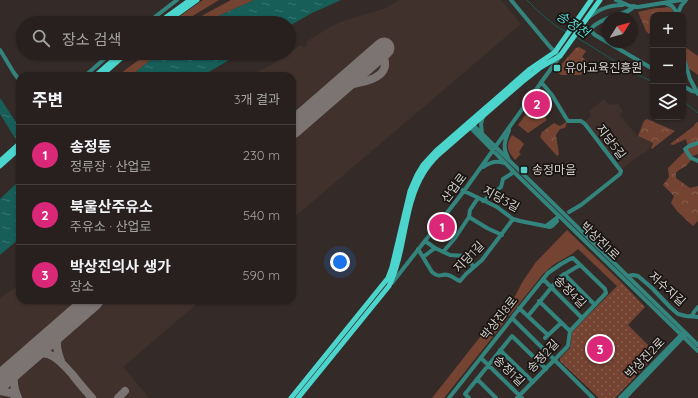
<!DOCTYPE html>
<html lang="ko">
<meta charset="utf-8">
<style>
:root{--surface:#27201e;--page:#332d2b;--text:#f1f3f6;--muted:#a4a3a4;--line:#433e3c;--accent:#db2777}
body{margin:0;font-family:Quicksand,"Noto Sans KR",sans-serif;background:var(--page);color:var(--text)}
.controls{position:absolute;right:12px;top:12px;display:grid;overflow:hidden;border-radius:8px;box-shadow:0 1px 3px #0004}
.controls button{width:36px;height:36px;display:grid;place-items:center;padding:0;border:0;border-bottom:1px solid var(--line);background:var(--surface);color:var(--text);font:20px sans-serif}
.compass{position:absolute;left:602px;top:12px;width:36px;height:36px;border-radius:50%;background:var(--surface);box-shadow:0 1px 3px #0004;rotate:53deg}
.you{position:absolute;left:340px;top:262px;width:14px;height:14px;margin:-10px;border:3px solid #fff;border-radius:50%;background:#1a73e8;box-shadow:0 0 0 6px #1a73e833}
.badge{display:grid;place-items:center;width:26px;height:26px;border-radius:50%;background:var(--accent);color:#fff;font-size:13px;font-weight:700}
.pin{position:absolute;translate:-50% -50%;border:2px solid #fff;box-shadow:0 1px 4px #0006}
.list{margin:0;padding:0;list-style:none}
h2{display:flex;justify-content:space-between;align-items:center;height:52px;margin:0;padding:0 16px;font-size:17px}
h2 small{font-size:13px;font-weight:400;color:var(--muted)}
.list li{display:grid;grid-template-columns:26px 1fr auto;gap:12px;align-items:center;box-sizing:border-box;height:60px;padding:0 16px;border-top:1px solid var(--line)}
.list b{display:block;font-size:15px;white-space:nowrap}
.list p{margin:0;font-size:13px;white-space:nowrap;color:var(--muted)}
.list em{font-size:13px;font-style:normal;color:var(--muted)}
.icon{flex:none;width:22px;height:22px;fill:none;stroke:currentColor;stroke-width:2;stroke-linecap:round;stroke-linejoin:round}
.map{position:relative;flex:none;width:698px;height:398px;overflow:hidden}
.search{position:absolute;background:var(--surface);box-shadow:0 1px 3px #0004;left:16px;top:16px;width:280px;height:44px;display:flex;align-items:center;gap:10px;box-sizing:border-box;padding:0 14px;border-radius:22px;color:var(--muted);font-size:15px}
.panel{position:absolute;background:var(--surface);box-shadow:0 1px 3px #0004;left:16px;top:72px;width:280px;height:232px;border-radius:12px}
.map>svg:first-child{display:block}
.built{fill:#41312c}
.green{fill:#754332}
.forest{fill:url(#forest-crowns)}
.park{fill:url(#park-dots)}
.water{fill:url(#water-ripples)}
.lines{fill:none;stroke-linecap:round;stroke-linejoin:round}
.stream{stroke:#175e59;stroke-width:1}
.taxiway{stroke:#7c7472;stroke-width:8}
.runway{stroke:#7c7472;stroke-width:21}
.minor{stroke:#34847e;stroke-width:4}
.major{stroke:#4bd5cc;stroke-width:5}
.poi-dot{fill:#55cec5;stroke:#191513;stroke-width:1.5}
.labels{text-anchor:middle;stroke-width:3.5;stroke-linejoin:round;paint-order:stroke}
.poi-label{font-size:12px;fill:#d6d0ce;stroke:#191513;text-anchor:start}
.street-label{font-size:12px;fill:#d6d0ce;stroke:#191513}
.water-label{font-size:13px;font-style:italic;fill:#5adcd3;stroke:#191513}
</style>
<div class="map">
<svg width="698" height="398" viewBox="0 0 698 398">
<defs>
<pattern id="forest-crowns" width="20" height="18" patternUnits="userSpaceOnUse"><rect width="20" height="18" fill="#754332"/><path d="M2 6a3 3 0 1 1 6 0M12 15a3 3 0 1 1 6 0" fill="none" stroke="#885d4e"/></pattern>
<pattern id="park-dots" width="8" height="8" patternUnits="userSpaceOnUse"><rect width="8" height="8" fill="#754332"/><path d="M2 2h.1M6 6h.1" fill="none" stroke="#885d4e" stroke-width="1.8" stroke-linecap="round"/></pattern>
<pattern id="water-ripples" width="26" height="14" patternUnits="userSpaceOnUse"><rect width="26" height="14" fill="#175e59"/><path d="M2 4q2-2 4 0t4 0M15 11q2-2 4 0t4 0" fill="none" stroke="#387470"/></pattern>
</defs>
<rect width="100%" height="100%" fill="#342b28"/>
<!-- built -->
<path class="built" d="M399,0H501L521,24L292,219V76H248L271,65L301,45L304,48L308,44L306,42L330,27L343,21L386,8Z
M604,99L609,105L618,104L623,111L620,115L637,136L652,143L650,148L645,153H643L622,169L585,121L591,116L589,111Z
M20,284V300H201L123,367L149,398H0V298Z"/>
<!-- green -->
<path class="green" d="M203,0H219L181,23H170Z
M231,0H254L203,23H191L205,14Z
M685,47L698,56V75L688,68L683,50V48Z
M148,53H159L131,76H117Z
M541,111L547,120L528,133L518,125L526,114L534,120Z
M512,135L520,140L524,144L519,152L521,155H520L515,160C507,150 505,146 512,135Z
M567,230L621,282L617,286L578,249L572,254L553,265L543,274L444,398H432L484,332L514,298L523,281L536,262Z"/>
<!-- forest -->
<path class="forest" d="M668,7C672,8 673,11 674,15H653V29L649,34L646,31L638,12L656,8H662Z
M579,47L586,51L582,57L589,63L581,75H561L557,72L560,68V66L576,48Z
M647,119L675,131L652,149L651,148L653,143L638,136L644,121Z
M566,122H567L565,128L560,129L556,135L559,154L557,156L540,137L542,132L554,123L560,126Z
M697,122L698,123V154L693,156L691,158L687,151L688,147L686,139L673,145L670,144L694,126V125Z
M685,151L691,160L686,166L679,170L676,173V178L690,188L698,186V221L693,226L678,212L671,203L674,196L663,185L669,177L668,168Z"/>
<!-- park -->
<path class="park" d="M621,282L645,307L628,325L657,354L615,398H599L560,361V358L570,348L572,332Z"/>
<!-- water -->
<path class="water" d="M254,0H341L312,13L289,26V23H203Z
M159,53H241L202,76H131Z
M0,98L20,128V146L0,114Z
M20,179V238L0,255V199L17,183Z"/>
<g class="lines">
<!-- stream -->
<path class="stream" d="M527,0C539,12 551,24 566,32
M576,37L636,74L653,82
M683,101L698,113"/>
<!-- taxiway -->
<path class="taxiway" d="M333,92C337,90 340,87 344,86C356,83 387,81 385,62C385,57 381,52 376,50C367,51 364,58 359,65C356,70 352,74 349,79
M61,361C55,346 55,338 65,325
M0,391L11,393L18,398
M18,398C15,391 13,385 14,377C17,360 39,347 54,357C61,361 66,368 72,374C78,382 85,390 92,398
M118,398L125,391"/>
<!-- runway -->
<path class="runway" d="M292,128L384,48
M0,381L93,300"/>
<!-- minor -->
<path class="minor" d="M616,0L630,6L638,7L681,0
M665,3L672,6L678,14
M678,13L681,6L686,0
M589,17C600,9 609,5 623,5
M608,18C602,21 595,23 591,29L592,32L595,35L653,69
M608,18C616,15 629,13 634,6
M147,23L177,0
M0,50L14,73L20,81
M683,56L690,79L698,94
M71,76L73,75L74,76
M85,76L111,53
M541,82L552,95L566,118L568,121H581L585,124L621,171L620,174L581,205L569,212
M683,86L692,91L697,92
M471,123L698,345
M469,126L514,172L698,351
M482,133L481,124L483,117
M698,143L689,146L685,149L691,158L698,161
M508,158C502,147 505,141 509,130
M483,167C490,162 496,160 504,163
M458,188L497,207L513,219L520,221L550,227L552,226L557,221
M483,201L501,187L503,179L514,172
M469,217L470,210L478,198
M546,226L559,216
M425,241L435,248L450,255L465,256L474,267
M418,249L432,272C440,279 441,273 448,275C453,276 456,280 460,281L466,274L482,260L513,219
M443,252L455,238L469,217L487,228L502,235
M423,257L435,248
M564,274L595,305
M628,276L633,275L638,276L652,288L670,307L678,314L686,316L698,317
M543,279L582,318
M392,283L464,191L560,56L551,48L511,0
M539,301L570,331
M519,308L548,335
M528,316L560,277L580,265
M692,316L694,312L698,307
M512,318L593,398
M545,338L561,323
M500,350L533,382
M481,358L522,398
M477,379L496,398
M449,398L509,322L515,314L548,273L561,264L570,259L573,258L605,289L606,293L570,331L568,345L567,347L517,398
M469,398L465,394L512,336L546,369
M620,398L683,333
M625,398L685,335"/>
<!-- major -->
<path class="major" d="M158,23L190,0
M165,23L197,0
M95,76L121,53
M101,76L127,53
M0,161L20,143
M0,166L20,148
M291,398L388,278L392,267L410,191L417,175L423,165L436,151L530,69L555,52L591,0
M298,398L389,286C406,251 403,207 423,174C427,167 432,161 438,155L522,82L541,67L560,56L600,0"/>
</g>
<!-- markers -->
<g class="poi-dot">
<rect x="553" y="64" width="8" height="8" rx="2"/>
<rect x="520" y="166" width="8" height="8" rx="2"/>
</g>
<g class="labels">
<!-- poi labels -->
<g class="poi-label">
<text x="565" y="72">유아교육진흥원</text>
<text x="532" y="174">송정마을</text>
</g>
<!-- street labels -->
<g class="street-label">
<text transform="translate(611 142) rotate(53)" y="4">지당5길</text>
<text transform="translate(454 188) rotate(-53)" y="4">산업로</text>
<text transform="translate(501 199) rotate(29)" y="4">지당3길</text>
<text transform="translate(600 241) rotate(44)" y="4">박상진1로</text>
<text transform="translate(469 257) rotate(-46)" y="4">지당1길</text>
<text transform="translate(667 289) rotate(42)" y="4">저수지길</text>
<text transform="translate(570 292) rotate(45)" y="4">송정4길</text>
<text transform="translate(499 318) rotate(-52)" y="4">박상진8로</text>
<text transform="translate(543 356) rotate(-47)" y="4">송정2길</text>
<text transform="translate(645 358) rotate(-46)" y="4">박상진2로</text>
<text transform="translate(509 371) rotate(44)" y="4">송정1길</text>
</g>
<!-- water labels -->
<g class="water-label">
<text transform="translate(573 24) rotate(34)" y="5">송정천</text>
</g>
</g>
</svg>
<div class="controls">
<button>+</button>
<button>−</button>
<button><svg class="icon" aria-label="layers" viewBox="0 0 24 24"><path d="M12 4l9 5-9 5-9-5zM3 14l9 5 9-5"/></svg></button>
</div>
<svg class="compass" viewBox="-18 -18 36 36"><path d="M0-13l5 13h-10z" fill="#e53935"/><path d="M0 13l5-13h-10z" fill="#a4a3a4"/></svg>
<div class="you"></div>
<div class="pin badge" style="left:442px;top:227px">1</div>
<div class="pin badge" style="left:537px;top:104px">2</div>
<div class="pin badge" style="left:600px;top:349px">3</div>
<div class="search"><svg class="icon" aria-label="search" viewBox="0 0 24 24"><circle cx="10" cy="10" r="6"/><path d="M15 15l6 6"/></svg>장소 검색</div>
<section class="panel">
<h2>주변<small>3개 결과</small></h2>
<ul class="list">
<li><span class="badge">1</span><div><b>송정동</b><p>정류장 · 산업로</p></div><em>230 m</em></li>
<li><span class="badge">2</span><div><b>북울산주유소</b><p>주유소 · 산업로</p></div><em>540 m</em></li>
<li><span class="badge">3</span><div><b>박상진의사 생가</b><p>장소</p></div><em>590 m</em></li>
</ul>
</section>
</div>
